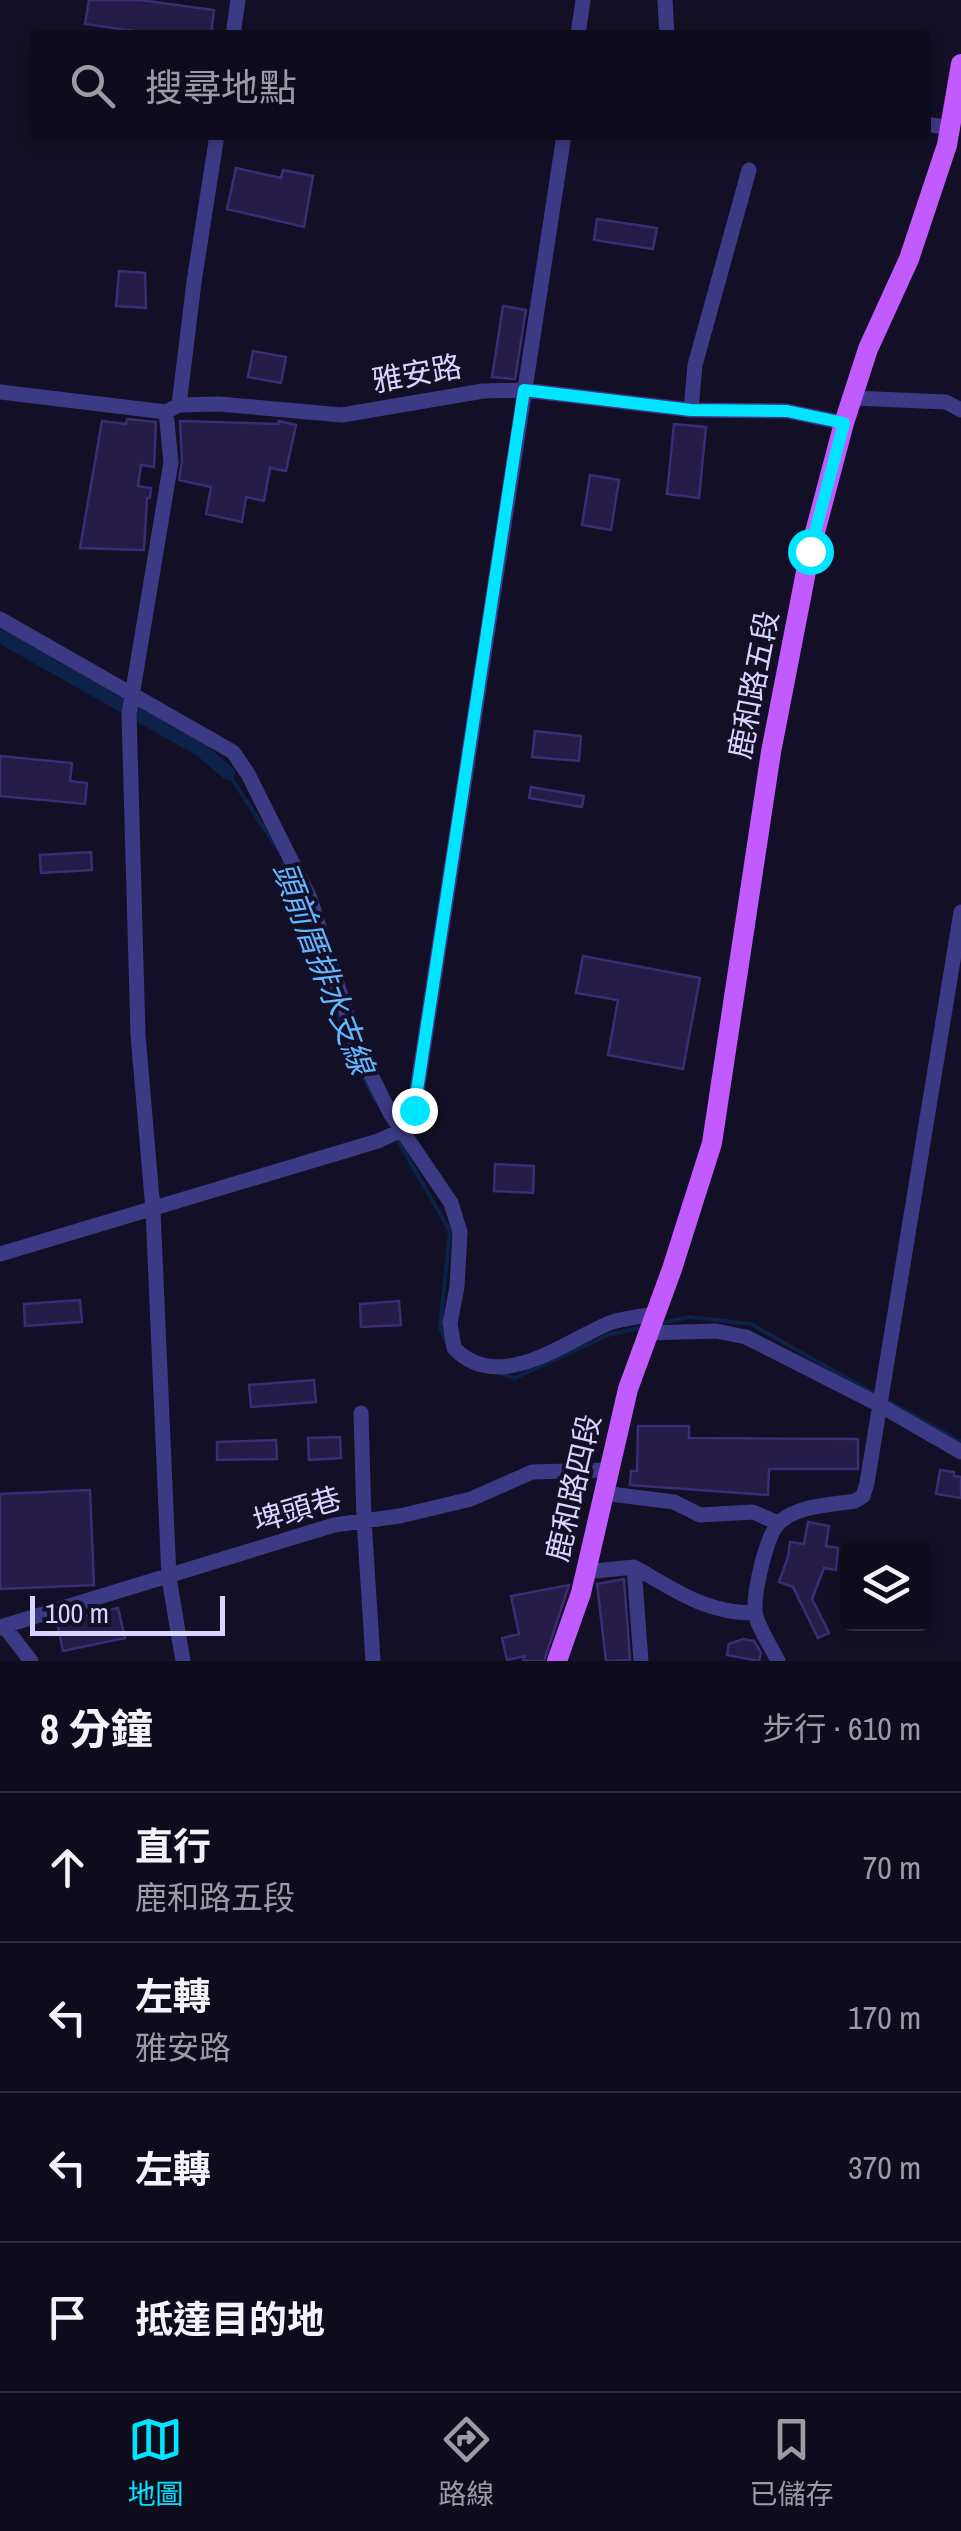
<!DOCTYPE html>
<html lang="zh-TW">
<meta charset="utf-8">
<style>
:root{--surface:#0e0b1c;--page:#1c1929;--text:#f1f3f6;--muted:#9b9ba3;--line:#2e2b3b;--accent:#00e5ff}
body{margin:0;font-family:"Archivo Narrow","Noto Sans TC",sans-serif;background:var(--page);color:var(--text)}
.controls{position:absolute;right:30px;bottom:30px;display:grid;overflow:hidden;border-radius:10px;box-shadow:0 5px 15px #0003}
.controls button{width:90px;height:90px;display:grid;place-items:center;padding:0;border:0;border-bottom:2px solid var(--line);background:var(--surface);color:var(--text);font:50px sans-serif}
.scale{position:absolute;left:30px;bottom:25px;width:195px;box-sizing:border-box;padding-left:10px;border:5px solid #d9d4ff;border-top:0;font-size:28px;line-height:35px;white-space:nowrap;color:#d9d4ff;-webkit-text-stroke:8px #130f26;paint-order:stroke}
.stop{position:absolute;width:30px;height:30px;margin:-22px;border:8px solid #00e5ff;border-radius:50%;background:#fff}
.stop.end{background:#00e5ff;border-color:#fff;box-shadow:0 2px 10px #0008}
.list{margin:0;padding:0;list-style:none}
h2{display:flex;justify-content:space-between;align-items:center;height:130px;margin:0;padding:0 40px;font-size:42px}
h2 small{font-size:32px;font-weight:400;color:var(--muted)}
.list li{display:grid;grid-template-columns:65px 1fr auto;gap:30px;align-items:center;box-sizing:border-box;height:150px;padding:0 40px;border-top:2px solid var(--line)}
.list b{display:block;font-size:38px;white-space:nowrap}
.list p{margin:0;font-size:32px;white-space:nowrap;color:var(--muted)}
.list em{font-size:32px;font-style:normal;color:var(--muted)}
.icon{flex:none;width:55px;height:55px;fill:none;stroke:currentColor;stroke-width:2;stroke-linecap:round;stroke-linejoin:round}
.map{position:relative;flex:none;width:961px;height:1661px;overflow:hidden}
.search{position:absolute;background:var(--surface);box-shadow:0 5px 15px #0003;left:30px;right:30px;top:30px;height:110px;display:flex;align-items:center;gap:25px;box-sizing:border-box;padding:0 35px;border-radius:10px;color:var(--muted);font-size:38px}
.sheet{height:730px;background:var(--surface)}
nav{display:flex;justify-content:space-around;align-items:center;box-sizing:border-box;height:140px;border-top:2px solid var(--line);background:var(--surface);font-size:28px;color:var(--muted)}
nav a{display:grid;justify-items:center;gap:5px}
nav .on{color:var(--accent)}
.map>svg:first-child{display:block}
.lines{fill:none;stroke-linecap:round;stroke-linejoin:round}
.stream{stroke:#0c2248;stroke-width:4}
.canal{stroke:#0c2248;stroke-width:14}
.building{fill:#241b47;stroke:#3b2d73;stroke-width:2.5}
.minor{stroke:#3d3a85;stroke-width:15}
.major{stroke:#c25bff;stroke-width:20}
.route{stroke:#00e5ff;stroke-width:12}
.labels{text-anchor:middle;stroke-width:8;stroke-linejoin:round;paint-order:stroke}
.street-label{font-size:30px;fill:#d9d4ff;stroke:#130f26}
.water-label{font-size:32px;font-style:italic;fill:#62b6ff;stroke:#130f26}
</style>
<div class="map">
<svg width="961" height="1661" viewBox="0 0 961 1661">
<rect width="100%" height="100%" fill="#130f26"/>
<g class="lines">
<!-- stream -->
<path class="stream" d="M228,773L278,849
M284,862L344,1032
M353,1055L375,1100
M397,1139L450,1231L440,1328L447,1343
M662,1323L689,1317L751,1324L873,1393
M499,1373L515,1378L608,1335L643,1327
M888,1401L961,1442"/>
<!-- canal -->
<path class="canal" d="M0,636L201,750L228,773"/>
</g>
<!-- building -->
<path class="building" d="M89,0H140L214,10L211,35H162L85,24Z
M236,168L281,178L283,170L313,176L304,227L227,209Z
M597,219L657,228L653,249L594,240Z
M119,271L145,273L146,308L116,306Z
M503,306L526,310L515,379L492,377Z
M253,351L286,357L281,383L248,377Z
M127,419L156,422L154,467L141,465L138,486L151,488L150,498H147L144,550L80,548L102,421L126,424Z
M180,421L278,424L279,421L296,425L286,471L270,468L264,501L246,497L242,522L206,514L211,487L179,480L182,461Z
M674,424L706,427L699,498L667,494Z
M590,475L619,480L611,530L582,525Z
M535,731L581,736L579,761L532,757Z
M0,756L72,763L70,781L87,783L85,804L0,796Z
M531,787L584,796L582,807L529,798Z
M91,852L92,870L41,873L40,855Z
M583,956L700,978L683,1069L608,1055L618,1000L576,993Z
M495,1164L534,1166L533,1193L494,1191Z
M80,1300L82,1322L25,1326L24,1304Z
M399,1301L401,1325L361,1327L360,1304Z
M314,1380L316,1402L251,1407L249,1385Z
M638,1426H689V1438L858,1439V1469H769L768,1495L630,1485L631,1471H637Z
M340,1437L341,1458L309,1460L308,1438Z
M276,1440L277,1459L217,1460V1442Z
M940,1470L954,1472V1476L961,1477V1498L936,1494Z
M90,1490L94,1585L0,1589V1494Z
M808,1522L829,1526L826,1546L838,1548L836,1570L824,1568L812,1599L829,1633L818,1638L793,1587L779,1582L788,1557L790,1542L804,1544Z
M624,1579L630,1660L606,1661L597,1584Z
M569,1585L544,1661H523L525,1656L507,1660L502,1638L519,1634L511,1596Z
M118,1608L125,1638L63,1651L57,1622Z
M743,1639L754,1641L761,1653L759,1661L727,1655L729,1644Z"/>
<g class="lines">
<!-- minor -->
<path class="minor" d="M665,0L667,35
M233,35L238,0
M578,35L583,0
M926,124L951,128
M0,392L166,412L179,405L219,404L342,415L483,391L524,390L691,410L787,411L844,423
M853,398L946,402L961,410
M179,405L194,282L217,135
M691,410L695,365L749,170
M166,412L171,462L129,714L138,1035L153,1210L169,1578L183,1661
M0,619L233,752L248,774L310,898L357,1047L390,1113L451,1203L460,1232L457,1287L450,1323L454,1348C498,1394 562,1344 607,1324C621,1318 638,1317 654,1314
M0,1254L378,1141L404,1129L414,1110L564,135
M647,1333L716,1331L746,1337L878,1404L961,1452
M361,1413L364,1520L373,1661
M603,1493L674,1502L700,1515L753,1512L778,1523
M634,1567C675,1590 707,1614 755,1613
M585,1572L634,1567L641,1661
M4,1626L334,1525L400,1516L471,1499L532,1472L608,1470
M0,1628L4,1626L31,1661
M778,1661C771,1646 757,1627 755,1611C754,1592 766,1534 780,1522C799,1505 831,1505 855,1501L863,1496L867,1483L961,912"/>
<!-- major -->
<path class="major" d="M557,1661L581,1593L628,1389L672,1269L712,1143L771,752L810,551L844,423L868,349L909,259L947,145L961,64"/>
</g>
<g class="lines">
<!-- route -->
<path class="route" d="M414,1110L524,390L691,410L787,411L844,423L810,551"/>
</g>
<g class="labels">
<!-- street labels -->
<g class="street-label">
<text transform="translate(417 374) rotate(-10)" y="10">雅安路</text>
<text transform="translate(754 685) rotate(-79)" y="10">鹿和路五段</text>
<text transform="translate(574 1488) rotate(-77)" y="10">鹿和路四段</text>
<text transform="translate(297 1510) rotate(-16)" y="10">埤頭巷</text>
</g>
<!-- water labels -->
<g class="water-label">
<text transform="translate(323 968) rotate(69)" y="11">頭前厝排水支線</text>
</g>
</g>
</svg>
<div class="controls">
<button><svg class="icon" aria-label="layers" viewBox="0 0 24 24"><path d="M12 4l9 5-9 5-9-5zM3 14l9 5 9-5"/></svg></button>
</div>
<div class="scale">100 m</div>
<div class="stop" style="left:810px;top:551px"></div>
<div class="stop end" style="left:414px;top:1110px"></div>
<div class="search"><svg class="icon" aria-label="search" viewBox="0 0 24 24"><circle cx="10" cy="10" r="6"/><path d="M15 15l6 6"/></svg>搜尋地點</div>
</div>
<section class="sheet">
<h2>8 分鐘<small>步行 · 610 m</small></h2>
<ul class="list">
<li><svg class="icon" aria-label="ahead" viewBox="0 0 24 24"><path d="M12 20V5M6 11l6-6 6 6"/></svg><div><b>直行</b><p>鹿和路五段</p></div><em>70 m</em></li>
<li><svg class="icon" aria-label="left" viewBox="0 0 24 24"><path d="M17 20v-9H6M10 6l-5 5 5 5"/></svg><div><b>左轉</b><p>雅安路</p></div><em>170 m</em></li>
<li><svg class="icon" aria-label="left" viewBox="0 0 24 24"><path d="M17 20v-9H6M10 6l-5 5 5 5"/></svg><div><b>左轉</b></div><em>370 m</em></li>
<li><svg class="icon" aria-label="arrive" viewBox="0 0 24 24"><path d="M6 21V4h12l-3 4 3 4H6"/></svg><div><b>抵達目的地</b></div></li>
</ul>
</section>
<nav>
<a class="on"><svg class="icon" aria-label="map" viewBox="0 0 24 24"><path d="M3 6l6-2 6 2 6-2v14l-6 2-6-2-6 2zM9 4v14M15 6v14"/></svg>地圖</a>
<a><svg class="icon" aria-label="directions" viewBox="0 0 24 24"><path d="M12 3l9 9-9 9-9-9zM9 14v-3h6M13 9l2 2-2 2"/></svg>路線</a>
<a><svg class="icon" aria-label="saved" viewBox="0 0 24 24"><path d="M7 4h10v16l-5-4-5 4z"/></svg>已儲存</a>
</nav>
